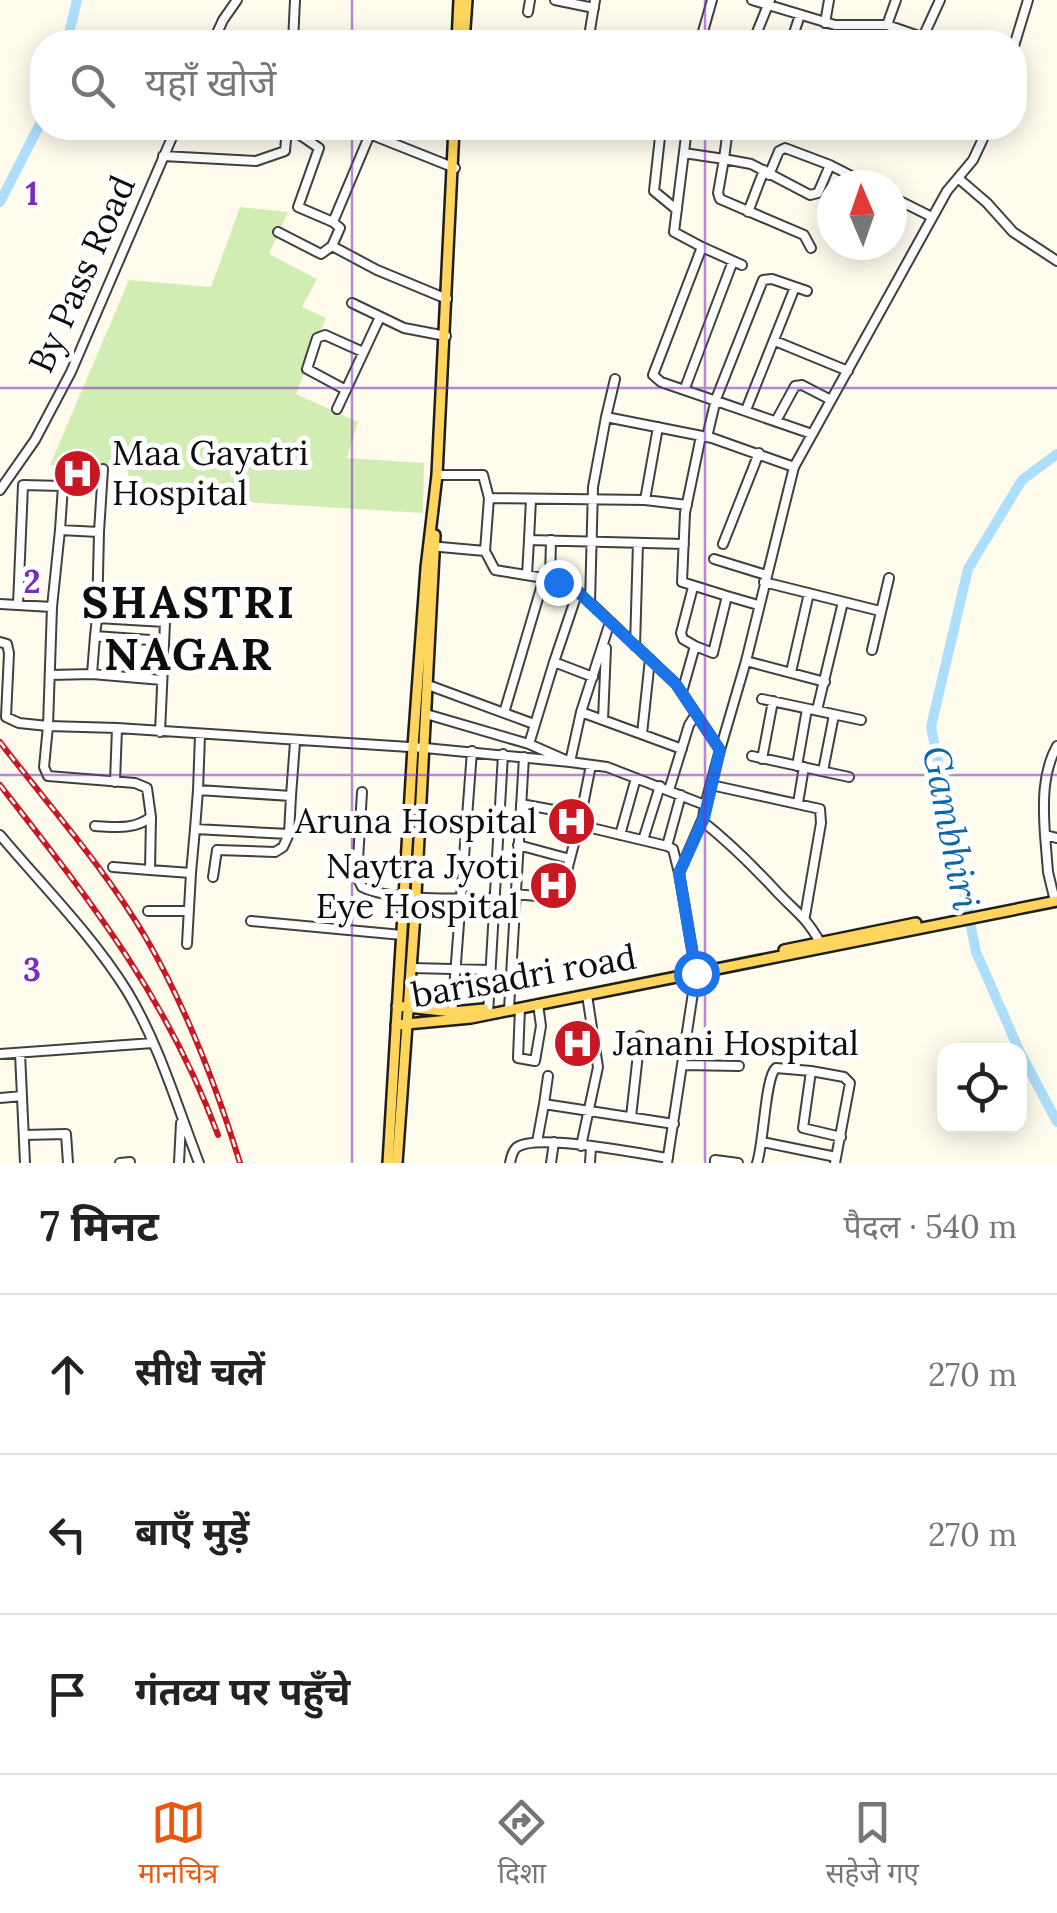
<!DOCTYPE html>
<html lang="hi">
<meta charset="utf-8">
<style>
:root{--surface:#fff;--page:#f2f2f2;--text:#222;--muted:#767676;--line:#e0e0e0;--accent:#ea580c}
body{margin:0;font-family:Lora,"Noto Sans Devanagari",serif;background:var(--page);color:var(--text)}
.controls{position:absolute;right:30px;bottom:30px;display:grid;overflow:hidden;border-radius:20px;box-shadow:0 5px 25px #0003}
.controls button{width:90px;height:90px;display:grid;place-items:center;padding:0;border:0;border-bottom:2px solid var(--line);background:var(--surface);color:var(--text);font:50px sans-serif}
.compass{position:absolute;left:817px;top:170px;width:90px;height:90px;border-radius:50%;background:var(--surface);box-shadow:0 5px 25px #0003;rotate:358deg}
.stop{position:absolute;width:30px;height:30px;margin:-22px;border:8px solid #1a73e8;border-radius:50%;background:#fff}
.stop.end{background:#1a73e8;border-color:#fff;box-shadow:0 2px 10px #0008}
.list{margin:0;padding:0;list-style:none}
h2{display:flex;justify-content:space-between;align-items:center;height:130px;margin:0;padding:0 40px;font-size:42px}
h2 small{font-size:32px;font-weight:400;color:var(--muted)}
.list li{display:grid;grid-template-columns:65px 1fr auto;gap:30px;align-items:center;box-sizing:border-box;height:160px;padding:0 40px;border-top:2px solid var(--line)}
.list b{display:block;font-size:38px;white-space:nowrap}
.list em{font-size:32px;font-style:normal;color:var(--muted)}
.icon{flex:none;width:55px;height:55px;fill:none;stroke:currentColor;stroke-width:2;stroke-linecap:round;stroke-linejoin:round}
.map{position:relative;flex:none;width:1057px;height:1163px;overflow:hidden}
.search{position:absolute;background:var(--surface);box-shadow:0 5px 25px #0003;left:30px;right:30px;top:30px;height:110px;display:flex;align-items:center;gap:25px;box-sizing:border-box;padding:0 35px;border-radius:40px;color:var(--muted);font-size:38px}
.sheet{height:610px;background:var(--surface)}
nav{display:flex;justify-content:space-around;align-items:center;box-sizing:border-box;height:140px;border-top:2px solid var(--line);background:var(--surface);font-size:28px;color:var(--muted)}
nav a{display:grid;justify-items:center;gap:5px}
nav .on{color:var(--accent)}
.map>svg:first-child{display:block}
.green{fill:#d2edb3}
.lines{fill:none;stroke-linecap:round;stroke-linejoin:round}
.river{stroke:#addffc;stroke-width:10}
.minor-casing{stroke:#404040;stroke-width:12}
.major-casing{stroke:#1e1e1e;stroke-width:14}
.minor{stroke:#fff;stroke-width:8}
.major{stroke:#ffd55d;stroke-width:9}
.rail-casing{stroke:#ca1823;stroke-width:6}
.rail{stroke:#fff;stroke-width:2.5;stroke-dasharray:8;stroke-linecap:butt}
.route{stroke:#1a73e8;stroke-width:12}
.grid{fill:none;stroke:#7b2cbf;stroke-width:2.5;stroke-opacity:0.55}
.labels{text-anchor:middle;stroke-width:10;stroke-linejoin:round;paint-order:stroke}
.street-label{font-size:35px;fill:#0d0d0d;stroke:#fff}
.poi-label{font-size:35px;fill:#0d0d0d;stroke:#fff;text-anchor:start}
.water-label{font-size:38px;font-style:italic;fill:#0b67ab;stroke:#fff}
.district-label{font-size:45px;font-weight:bold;letter-spacing:2.5px;fill:#0d0d0d;stroke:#fff}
.grid-label{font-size:32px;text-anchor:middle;font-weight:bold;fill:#7b2cbf;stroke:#fff;stroke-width:10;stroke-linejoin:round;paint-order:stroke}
</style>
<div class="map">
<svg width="1057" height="1163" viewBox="0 0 1057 1163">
<rect width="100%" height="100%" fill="#fffbed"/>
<!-- green -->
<path class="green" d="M240,207L288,212L269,254L317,279L302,307L326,318L296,394L358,422L347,458L424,463L423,513L129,495L128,469L50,465L129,280L211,287Z"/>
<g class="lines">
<!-- river -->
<path class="river" d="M67,42L77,0
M0,202L42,120
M1019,1050L976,952L931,727L968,569L1022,480L1057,454
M1020,1052L1057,1122"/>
<defs>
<path id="minor" d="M555,0L594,8
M752,0L835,25H887L936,42
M528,12L530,0
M825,23L829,0
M887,25L896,0
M923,37L940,0
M213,42L223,20L237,0
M293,42L295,0
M588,42L595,0
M700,42L712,0
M753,42L770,0
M791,42L800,15
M1014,46L1028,0
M290,128L319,148L298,207L333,222
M363,128L362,131L455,168
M661,128L654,191L677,210
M687,128L674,232L702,247L653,375L661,382L812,434
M728,128L724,159L751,164L810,195L818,193L830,165L869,185
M370,134L333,222L340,228L332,246L377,270L447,299
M684,153L724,159L718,193L720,199L804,235L811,248
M163,156L256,161L285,151L287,128
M769,175L779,151L785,148L830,165
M958,178L987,203L1013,232L1057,261
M892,197L932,217
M748,212L764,170
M278,232L321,254L332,246
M702,247L742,265
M352,303L404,328L446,336
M775,341L848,371
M685,388L733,261
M346,390L307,369L317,338L325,335L363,352
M337,409L380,317
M746,410L795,287
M606,417L615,379
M776,421L795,386L802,385L831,400
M701,436L685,513L682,582L727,596
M707,437L716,399L763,280L772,279L807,291
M437,475H483L489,498L645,500L687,505
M0,490L35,440L71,372L176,128
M531,499L529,540L684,544
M645,500L658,427
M99,532L103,469
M723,544L759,453
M429,546L485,551L495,570L550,579L578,591L676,684L720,750L705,805
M485,551L489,498
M714,559L766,575
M527,575L529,540
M550,579L551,540
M764,582L880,611
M693,587L681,633L683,639L695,646
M578,591L554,662L593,677
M590,603L593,487L606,417L712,438L794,467
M0,604L52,607L48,726L117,728L115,782
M18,605L23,485L63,486L60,530L99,532L97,618
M52,607L60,530
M95,636L92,674L162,680
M0,642L7,644L9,653L6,717L19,723L48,726L44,767L48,776L135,783L147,788L151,817C134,830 116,827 95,826
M635,646L638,543
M872,650L889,578
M746,661L825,682
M791,672L809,593
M50,675L92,674
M428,685L534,724
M682,692L695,646L713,653L727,596L758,605
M762,699L861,720
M817,710L843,602
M581,712L682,749
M504,713L544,578
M426,714L529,744L570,762L581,712L610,622
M603,720L606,648
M117,728L425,748L570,762L607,767L705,805L703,818L679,873L696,973L667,1163
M160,732L165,622L97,618L95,636L164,641
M642,734L650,659
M200,735L198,790L291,796L295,742
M529,744L554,662
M1057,746C1042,773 1043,805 1045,835L1057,838
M720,750L746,661L794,467L947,191L973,160L988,128
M752,756L849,777
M762,759L773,701
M591,765L579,825L667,846L673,849L679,873
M797,766L807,709
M823,771L834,715
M711,785L820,809L821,823L805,916
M198,790L195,829L289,834L291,796
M669,790L689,725L696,714
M362,792L357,877L362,887C389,901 462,899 495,898
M798,803L804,767
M521,804L581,815
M151,817L150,870L191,873L195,829
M702,821C730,843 754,867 778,893C797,913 805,916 820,942
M420,824L499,828
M0,835C43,886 92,935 127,991C159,1044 177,1106 199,1163
M620,835L636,778
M1045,835L1048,872L1054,897
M643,840L660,786
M667,846L681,795
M570,859L579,825
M113,867L150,870
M213,877L217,850L275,852L283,847L289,834
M514,894L560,898L570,859L518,845
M148,911H189
M251,921L402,935
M187,944L191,873
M412,968L491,970
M520,1008L518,1058L535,1061L541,1026L538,1004
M509,1009L524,757
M488,1014L503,754
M452,1016L472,751
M20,1053L25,1163
M0,1054L153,1043
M683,1065L739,1066
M811,1071L844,1077L850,1083L835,1163
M0,1098L22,1096
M544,1104L548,1076
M631,1117L640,1036
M24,1135L66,1134L68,1163
M537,1142L544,1104L674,1124
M762,1142L836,1157
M581,1146L598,1067L587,995
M120,1163L130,1162
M179,1163L181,1123
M510,1163C511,1158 512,1152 516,1148C534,1132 642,1154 668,1158
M551,1163L554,1142
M590,1163L591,1147
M715,1163V1160L738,1163
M757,1163C764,1143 765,1077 776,1068L811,1071L803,1128L841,1137"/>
<path id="major" d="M457,42L459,0
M464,42L467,0
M784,950L916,923
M397,1006L452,1012L484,1009
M396,1025L471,1018L1057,901
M388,1163L413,747L426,568L437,475L454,128
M397,1163L415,914L435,535"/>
</defs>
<!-- minor casing -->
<use href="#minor" class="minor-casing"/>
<!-- major casing -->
<use href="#major" class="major-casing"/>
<!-- minor -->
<use href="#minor" class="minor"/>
<!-- major -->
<use href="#major" class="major"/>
<defs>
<path id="rail" d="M0,742C49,806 105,868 146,938C187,1009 216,1085 240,1163
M0,785C89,899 167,997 218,1135"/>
</defs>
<!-- rail casing -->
<use href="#rail" class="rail-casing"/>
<!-- rail -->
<use href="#rail" class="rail"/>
</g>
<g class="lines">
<!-- route -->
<path class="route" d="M558,582L578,592L676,684L720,750L704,818L679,873L696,973"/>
</g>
<!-- grid -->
<path class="grid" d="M352,0V42M705,0V42M352,128V1163M705,128V1163M0,388H1057M0,775H1057"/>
<!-- icons -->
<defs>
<symbol id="hospital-disc" viewBox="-11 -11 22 22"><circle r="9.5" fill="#ca1823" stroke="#fff"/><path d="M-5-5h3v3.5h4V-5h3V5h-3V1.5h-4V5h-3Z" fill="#fff"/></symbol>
</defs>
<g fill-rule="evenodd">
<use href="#hospital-disc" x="50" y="446" width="55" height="55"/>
<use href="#hospital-disc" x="544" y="794" width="55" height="55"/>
<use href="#hospital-disc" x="526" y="858" width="55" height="55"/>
<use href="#hospital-disc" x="550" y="1016" width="55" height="55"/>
</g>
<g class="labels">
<!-- street labels -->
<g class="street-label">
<text transform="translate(82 274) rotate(-66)" y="12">By Pass Road</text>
<text transform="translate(524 976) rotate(-10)" y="12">barisadri road</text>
</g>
<!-- poi labels -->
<g class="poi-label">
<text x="112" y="465">Maa Gayatri<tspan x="112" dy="40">Hospital</tspan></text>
<text x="537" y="833" text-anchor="end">Aruna Hospital</text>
<text x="519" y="878" text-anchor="end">Naytra Jyoti<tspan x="519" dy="40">Eye Hospital</tspan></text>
<text x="613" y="1055">Janani Hospital</text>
</g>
<!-- water labels -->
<g class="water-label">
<text transform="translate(951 828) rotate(79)" y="13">Gambhiri</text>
</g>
<!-- district labels -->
<g class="district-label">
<text x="189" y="618">SHASTRI<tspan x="189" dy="52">NAGAR</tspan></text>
</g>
</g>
<g class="grid-label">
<text x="32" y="205">1</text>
<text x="32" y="593">2</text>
<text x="32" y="981">3</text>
</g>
</svg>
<div class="controls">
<button><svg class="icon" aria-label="locate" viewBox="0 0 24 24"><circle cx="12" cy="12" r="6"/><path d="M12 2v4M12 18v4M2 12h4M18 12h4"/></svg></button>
</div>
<svg class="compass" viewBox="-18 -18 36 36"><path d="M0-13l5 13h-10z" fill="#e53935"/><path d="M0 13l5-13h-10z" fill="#767676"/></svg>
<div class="stop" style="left:696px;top:973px"></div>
<div class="stop end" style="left:558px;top:582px"></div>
<div class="search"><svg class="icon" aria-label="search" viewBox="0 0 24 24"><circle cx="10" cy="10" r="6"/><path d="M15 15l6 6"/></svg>यहाँ खोजें</div>
</div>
<section class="sheet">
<h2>7 मिनट<small>पैदल · 540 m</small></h2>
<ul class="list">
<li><svg class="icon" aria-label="ahead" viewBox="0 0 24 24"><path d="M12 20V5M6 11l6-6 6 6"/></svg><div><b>सीधे चलें</b></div><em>270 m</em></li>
<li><svg class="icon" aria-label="left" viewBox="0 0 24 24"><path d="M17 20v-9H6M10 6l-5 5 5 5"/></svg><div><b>बाएँ मुड़ें</b></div><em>270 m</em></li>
<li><svg class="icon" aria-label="arrive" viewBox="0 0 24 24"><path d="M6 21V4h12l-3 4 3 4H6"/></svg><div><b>गंतव्य पर पहुँचे</b></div></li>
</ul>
</section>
<nav>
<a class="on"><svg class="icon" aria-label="map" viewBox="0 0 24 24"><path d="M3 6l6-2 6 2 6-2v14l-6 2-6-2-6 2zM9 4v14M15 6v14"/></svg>मानचित्र</a>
<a><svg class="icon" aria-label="directions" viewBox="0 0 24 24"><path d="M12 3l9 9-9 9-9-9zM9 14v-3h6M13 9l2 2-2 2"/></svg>दिशा</a>
<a><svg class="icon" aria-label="saved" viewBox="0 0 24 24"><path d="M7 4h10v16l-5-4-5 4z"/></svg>सहेजे गए</a>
</nav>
